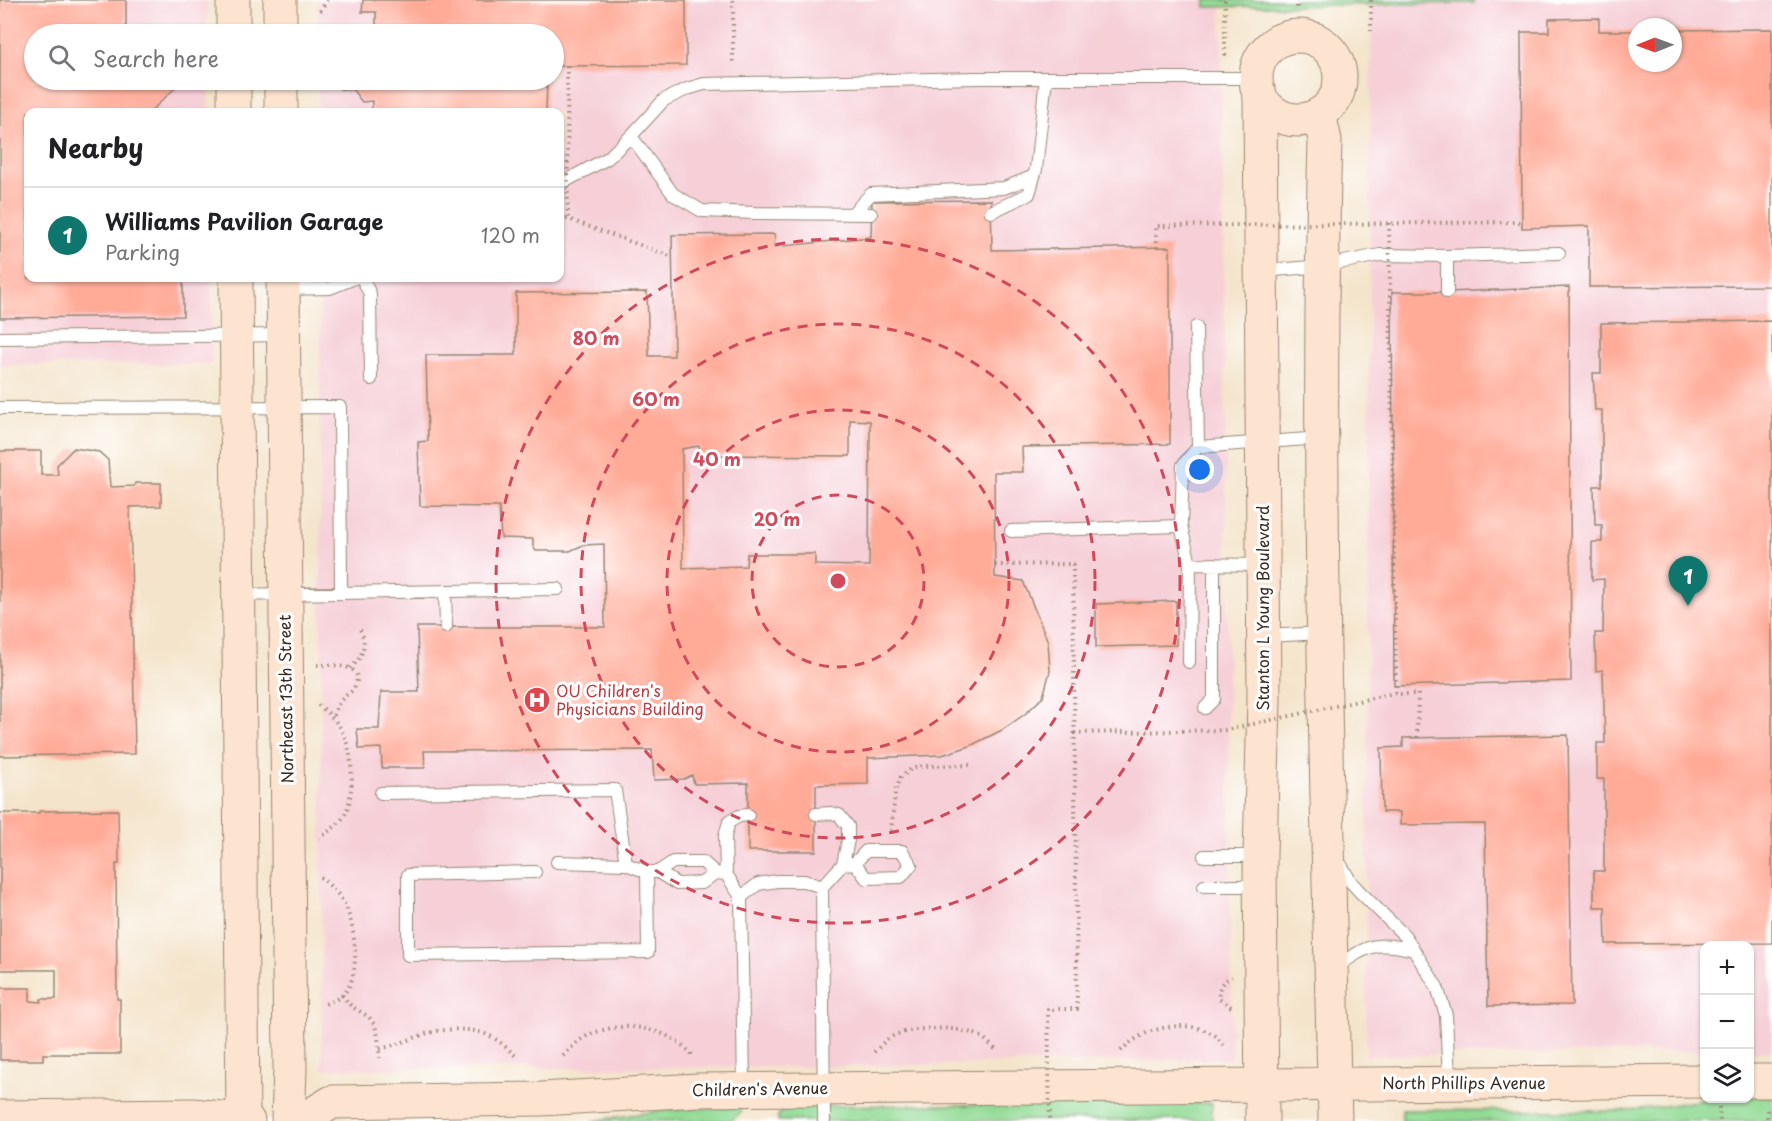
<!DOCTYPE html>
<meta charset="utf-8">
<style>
:root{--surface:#fff;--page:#f2f2f2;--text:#202124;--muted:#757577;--line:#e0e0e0;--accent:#0f766e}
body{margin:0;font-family:"Playpen Sans",sans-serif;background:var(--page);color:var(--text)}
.controls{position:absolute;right:18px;bottom:18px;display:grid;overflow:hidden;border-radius:12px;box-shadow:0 2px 4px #0004}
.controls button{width:54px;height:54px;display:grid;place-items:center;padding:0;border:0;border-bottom:2px solid var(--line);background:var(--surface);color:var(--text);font:30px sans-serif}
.compass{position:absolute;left:1628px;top:18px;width:54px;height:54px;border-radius:50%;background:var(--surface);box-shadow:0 2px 4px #0004;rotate:269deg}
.you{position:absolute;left:1200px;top:470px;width:21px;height:21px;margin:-15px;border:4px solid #fff;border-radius:50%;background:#1a73e8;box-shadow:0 0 0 9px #1a73e833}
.badge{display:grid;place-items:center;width:39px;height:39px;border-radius:50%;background:var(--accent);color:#fff;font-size:20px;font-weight:700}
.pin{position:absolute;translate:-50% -50px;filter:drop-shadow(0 2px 3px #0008)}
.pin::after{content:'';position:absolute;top:32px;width:21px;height:18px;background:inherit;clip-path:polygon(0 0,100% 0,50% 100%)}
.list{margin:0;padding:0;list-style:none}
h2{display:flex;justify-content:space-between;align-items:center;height:78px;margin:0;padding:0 24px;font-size:26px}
h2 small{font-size:20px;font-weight:400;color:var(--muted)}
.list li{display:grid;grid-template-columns:39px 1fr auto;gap:18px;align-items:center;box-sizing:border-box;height:96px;padding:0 24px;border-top:2px solid var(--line)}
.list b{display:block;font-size:22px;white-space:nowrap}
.list p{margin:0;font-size:20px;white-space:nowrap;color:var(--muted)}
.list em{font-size:20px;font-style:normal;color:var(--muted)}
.icon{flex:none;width:33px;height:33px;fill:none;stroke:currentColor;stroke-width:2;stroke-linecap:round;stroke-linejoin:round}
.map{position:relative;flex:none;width:1772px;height:1121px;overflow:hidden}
.search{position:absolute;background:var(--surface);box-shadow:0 2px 4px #0004;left:24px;top:24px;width:540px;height:66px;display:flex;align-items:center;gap:15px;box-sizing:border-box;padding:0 21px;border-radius:33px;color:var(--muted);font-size:22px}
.panel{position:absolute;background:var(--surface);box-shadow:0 2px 4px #0004;left:24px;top:108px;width:540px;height:174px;border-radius:12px}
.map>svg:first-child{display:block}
.built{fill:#f6cfd7;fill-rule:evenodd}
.green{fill:#92da94;stroke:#668259;stroke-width:1.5}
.building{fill:#ffab98;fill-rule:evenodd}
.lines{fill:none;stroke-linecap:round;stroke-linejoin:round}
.lane-casing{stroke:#988774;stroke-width:14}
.secondary-casing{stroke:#988774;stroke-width:35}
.path{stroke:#988774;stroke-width:4;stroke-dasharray:1.5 4.5;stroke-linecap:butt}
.lane{stroke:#fff;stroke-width:12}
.secondary{stroke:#fde4d1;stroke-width:33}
.path-bridge{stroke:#988774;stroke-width:4;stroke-dasharray:1.5 4.5;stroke-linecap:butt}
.ring{fill:none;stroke:#d1495b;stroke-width:3;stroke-dasharray:10 8}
.labels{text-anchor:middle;stroke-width:6;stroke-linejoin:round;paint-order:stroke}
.street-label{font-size:16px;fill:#3b2a1e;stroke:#fff}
.health-label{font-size:16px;fill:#be3a42;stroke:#fff;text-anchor:start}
.centre{fill:#d1495b;stroke:#fff;stroke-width:3}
.ring-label{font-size:18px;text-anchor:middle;font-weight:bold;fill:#d1495b;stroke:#fff;stroke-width:6;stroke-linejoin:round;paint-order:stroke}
</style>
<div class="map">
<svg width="1772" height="1121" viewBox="0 0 1772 1121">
<rect width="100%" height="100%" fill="#fff"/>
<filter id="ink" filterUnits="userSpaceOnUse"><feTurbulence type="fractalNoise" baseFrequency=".0167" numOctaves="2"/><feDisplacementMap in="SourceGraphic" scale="12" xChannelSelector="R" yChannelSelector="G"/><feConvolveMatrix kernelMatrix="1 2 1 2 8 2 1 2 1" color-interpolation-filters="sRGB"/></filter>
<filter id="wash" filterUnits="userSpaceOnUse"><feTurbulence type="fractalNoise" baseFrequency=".008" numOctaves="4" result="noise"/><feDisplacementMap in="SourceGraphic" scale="24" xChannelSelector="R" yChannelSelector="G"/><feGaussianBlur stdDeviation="1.35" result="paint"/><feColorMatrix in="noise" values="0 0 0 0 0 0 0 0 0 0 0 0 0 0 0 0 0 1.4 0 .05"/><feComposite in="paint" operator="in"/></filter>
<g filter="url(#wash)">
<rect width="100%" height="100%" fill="#f4e4cb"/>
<!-- built -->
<path class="built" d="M0,0H207L208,34H34V80H208L209,112H28V278H211L212,364L0,365Z
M317,0H1772V1051H1750V946H1704V1051L1366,1056L1371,5L1221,6L1232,1059L798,1067L322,1069L320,278H560V112H318V80H554V34H318ZM1637,27H1673V63H1637Z"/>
<!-- green -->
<path class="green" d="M1206,0H1474V3L1206,7Z
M1750,1096H1772V1121H1402V1110L1618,1111L1658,1107L1709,1099L1750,1098Z
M1212,1103V1120L778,1121V1115L788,1108L798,1106Z
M740,1107L741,1112L731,1121H591L665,1110Z"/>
<g id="blocks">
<!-- building -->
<path class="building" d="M0,0H126V34H34V80H175V88L150,112H28V278H183V316L0,318Z
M363,0H686V65L554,66V34H376V12H362Z
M1599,18V31H1637V63H1673V30L1772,29V286L1589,287V226L1522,228L1521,32H1549V19Z
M339,80H547L546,112H372V101L362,102L353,90L340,89Z
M991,200L992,250L1170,247V444L1022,447L1023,472H994L995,577L1023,581L1048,642L1050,671L1043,697L1025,714L1002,730L970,746L942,755L868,758V784L816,785V851H748V783L694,784L692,775L684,779L654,780L652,750L424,751L425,768H382L381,748L359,749L357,729H379L381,692H419L417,627H605L604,544L583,545L570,551H536L533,547V539L501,538L499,507L420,506L418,442L428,441L426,355H516V293L647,292L649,356H674L672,235L775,234L774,247L871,237L872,201ZM850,420L870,421L869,566L815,565V554H747L746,566L683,568L682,449L699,446V455L850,456Z
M1569,287L1571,681L1394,686L1392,292H1447Z
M1772,321V943L1606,944L1605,907H1594V871H1604V779H1597V743H1605L1603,670L1596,671L1595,633H1603L1604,579L1592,580V542H1602V525H1595L1594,486H1602V410H1595L1593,373H1601V323Z
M74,448L99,452L108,460L110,487L134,486L135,483H161V506L130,507L135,754L0,756V451H41V475H58L57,465Z
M1176,601V645L1096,647V604Z
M1568,735L1572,1005L1488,1006L1485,824L1400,825V812H1382L1381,748L1403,747V738Z
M118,810L119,864H116L117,999H120V1054H43V1060H0V988H30V1001L41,1002V999H56V970H0V813H39V811Z"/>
</g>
</g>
<g filter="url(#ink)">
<use href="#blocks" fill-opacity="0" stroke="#988774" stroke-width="1.5"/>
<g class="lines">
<defs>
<path id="lane" d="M631,136L673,194L702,211L755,213L871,214
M560,184L608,158L631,136L664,100L687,89L704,84L977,78H1257
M991,212L1029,194L1036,169L1046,78
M852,214L871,194L1004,188L1034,176
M1447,256V292
M1262,271L1323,266L1380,255L1447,256L1559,253
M362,278L370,294L371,379
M284,289L330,288L355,278
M1196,327L1198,447
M0,338L283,335
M0,408L340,407L341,593
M1011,531L1181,526
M1262,565L1190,564L1181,526L1183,465L1198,447L1321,438
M445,591L446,627
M239,595L558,589
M1266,636L1323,633
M1189,662L1190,564
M1205,708L1214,699V564
M381,793L615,790L626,864L647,872H658L677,884L702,883L715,873L726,874L741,897L744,1088
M816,814L831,813L839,815L848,826V840L843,864L822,887L824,1121
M1204,856H1259
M1338,860L1351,882L1361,893L1405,936L1437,987L1446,1015L1449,1081
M557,862L626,864
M843,864L855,863L866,851H902L911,865L901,877L866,878L855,863
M535,872L408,875V955L648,952L647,872
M658,872L673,862H703L715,873
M726,874L725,836L729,822L739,816L748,815
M1204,886H1260
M741,897L758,884L777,881H804L822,887
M1335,968C1367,946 1375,940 1414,950"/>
<path id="secondary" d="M233,0V34
M280,0V34
M1256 78a42 42 0 1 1 84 0a42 42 0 1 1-84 0Z
M234,80V112
M281,80V112
M1260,94L1264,699L1260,856L1262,1121
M1319,114L1325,140C1316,467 1327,794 1335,1121
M236,278L243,1121
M283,278L290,1069L288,1121
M1750,1081H1772
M0,1117L193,1115L248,1121
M301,1121L332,1102L541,1099L698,1090L1704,1081"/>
</defs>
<!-- lane casing -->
<use href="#lane" class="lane-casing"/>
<!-- secondary casing -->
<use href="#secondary" class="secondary-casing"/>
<!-- path -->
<path class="path" d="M733,0V65
M1225,0V56
M1297,0V9
M1371,0V31
M320,11L327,0
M560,219H568L673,257
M317,665C330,665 366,663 355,686C353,691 349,693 345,696C338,702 336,709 333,717
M350,668C363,659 369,640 358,627
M318,705C347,725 354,755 351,789C350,798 349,809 344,816C338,826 328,832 319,838
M891,831L896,787L901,777L911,769L923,766L972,765
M320,877C330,885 339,894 345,905C355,926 361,971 346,991C340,999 331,1002 322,1005
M342,995L351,1006L369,1017L375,1025L378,1037L380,1058
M1231,1007L1219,999C1218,988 1221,981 1232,977
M380,1049C396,1045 410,1039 425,1034C444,1028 472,1027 490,1036C500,1041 508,1049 517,1057
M1121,1051C1143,1027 1187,1017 1216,1036C1219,1039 1222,1043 1225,1047
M874,1052C879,1048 883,1042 888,1039C908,1025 963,1025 983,1038C988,1042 993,1047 997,1051
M563,1056C569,1051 574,1044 580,1040C614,1018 666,1024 692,1055
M1719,1107L1720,1121
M1767,1110V1121"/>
<!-- lane -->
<use href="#lane" class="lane"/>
<!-- secondary -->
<use href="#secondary" class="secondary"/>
<!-- path-bridge -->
<path class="path-bridge" d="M567,66L568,219
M1389,223L1396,694
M1157,248L1156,226L1521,222
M995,565L1073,564L1077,1009H1048L1050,1121
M1074,733L1226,730L1390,694H1418L1417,738"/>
</g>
</g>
<!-- distance rings -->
<g class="ring">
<circle cx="838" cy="581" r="86"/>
<circle cx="838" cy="581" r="171"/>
<circle cx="838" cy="581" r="257"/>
<circle cx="838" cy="581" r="342"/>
</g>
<!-- icons -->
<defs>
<symbol id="hospital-disc" viewBox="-11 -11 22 22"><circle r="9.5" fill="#e0444e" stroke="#fff"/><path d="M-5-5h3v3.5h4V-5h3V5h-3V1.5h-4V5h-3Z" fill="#fff"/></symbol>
</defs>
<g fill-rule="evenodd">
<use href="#hospital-disc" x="522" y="685" width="30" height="30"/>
</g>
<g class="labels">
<!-- street labels -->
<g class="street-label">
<text transform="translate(1263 608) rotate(-90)" y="6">Stanton L Young Boulevard</text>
<text transform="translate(286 699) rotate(-91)" y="6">Northeast 13th Street</text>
<text x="1464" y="1089">North Phillips Avenue</text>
<text transform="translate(760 1089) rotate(-1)" y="6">Children's Avenue</text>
</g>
<!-- health labels -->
<g class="health-label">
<text x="556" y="697">OU Children's<tspan x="556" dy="18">Physicians Building</tspan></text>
</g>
</g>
<circle cx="838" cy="581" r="9" class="centre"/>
<g class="ring-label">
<text x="596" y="345">80 m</text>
<text x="656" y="406">60 m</text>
<text x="717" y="466">40 m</text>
<text x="777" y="526">20 m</text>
</g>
</svg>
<div class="controls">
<button>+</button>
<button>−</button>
<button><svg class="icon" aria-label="layers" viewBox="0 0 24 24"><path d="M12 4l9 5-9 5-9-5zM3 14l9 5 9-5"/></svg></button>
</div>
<svg class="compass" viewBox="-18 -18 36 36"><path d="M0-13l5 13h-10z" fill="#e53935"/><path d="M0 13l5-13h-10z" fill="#757577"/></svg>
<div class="you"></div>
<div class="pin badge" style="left:1688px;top:606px">1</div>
<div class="search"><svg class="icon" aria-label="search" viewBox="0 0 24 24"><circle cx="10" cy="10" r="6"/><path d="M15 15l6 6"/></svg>Search here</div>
<section class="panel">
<h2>Nearby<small></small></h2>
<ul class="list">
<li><span class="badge">1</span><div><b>Williams Pavilion Garage</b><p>Parking</p></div><em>120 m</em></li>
</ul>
</section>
</div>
